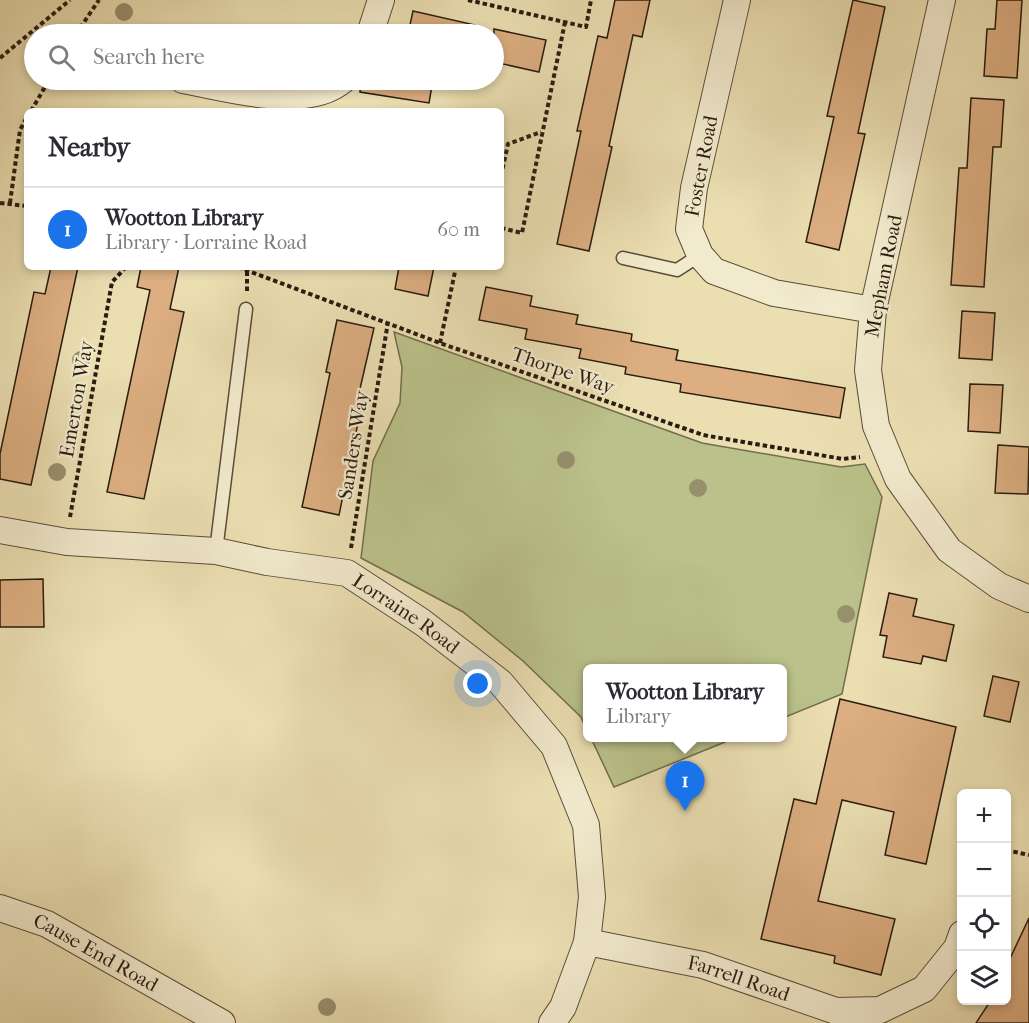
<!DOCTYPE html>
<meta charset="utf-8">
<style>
:root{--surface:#fff;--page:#f2f2f3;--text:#2b2b33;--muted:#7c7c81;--line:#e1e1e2;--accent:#1a73e8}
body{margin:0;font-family:"IM FELL French Canon",serif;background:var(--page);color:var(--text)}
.controls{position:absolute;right:18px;bottom:18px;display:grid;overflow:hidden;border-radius:9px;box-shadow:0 3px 9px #0003}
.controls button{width:54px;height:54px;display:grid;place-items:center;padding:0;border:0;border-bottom:2px solid var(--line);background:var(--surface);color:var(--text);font:30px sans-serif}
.you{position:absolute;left:478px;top:684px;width:21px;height:21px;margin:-15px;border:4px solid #fff;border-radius:50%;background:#1a73e8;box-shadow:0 0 0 9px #1a73e833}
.badge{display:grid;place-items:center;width:39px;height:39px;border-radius:50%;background:var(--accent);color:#fff;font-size:20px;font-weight:700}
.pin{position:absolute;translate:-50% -50px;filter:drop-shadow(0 2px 3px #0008)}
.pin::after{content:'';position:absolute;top:32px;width:21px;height:18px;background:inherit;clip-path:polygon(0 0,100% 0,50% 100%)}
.popup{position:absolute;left:583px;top:664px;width:204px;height:78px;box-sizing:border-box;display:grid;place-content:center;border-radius:9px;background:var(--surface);filter:drop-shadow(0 2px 4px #0005);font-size:20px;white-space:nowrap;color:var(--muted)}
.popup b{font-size:22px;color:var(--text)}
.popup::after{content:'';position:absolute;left:50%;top:100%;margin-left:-12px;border:12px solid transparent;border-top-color:var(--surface)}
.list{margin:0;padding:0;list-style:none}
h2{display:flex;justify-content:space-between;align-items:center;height:78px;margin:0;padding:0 24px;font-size:26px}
h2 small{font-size:20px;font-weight:400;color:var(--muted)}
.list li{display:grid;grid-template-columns:39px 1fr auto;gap:18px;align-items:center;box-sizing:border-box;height:84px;padding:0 24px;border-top:2px solid var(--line)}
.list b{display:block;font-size:22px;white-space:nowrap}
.list p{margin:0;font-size:20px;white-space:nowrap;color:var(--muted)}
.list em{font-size:20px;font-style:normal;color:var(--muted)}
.icon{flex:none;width:33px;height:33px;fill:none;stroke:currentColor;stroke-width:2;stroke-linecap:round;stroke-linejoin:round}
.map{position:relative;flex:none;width:1029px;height:1023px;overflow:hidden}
.search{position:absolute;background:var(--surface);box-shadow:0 3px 9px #0003;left:24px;top:24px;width:480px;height:66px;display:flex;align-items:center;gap:15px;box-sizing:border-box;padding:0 21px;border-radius:33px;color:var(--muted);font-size:22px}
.panel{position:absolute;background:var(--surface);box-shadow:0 3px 9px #0003;left:24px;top:108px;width:480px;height:162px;border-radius:9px}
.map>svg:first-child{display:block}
.green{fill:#bac18a;stroke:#726e4d;stroke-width:1.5}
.building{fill:#dcae81;stroke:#291c10;stroke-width:1.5}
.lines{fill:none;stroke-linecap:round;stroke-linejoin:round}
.service-casing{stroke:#5a4d38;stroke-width:15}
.minor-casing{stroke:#5a4d38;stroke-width:28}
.path{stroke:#291c10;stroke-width:4;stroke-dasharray:4.5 3;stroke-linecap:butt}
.service{stroke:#f2eacd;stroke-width:12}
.minor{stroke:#f2eacd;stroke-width:26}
.tree{fill:#988f6d}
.labels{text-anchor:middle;stroke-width:4.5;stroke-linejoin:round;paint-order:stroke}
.street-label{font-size:20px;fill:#291c10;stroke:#f2eacd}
</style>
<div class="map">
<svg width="1029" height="1023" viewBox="0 0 1029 1023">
<rect width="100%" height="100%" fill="#ebdfb2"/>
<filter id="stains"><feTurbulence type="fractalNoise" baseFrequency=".00333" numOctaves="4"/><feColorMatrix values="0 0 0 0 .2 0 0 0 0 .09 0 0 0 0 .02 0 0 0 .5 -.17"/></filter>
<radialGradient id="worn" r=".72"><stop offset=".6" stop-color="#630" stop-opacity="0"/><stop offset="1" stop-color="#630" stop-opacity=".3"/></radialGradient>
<!-- green -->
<path class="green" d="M394,332L702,443L841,467L865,464L882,497L842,694L783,718V668H588L587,731L581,717L523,661L463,612L361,558L373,461L400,403L402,367Z
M591,738H735L614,787Z"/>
<!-- building -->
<path class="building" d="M615,0H650L642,37L633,35L609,146L612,147L589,251L557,244L581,131H577L598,36L607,38Z
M853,0L885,7L858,133L865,134L839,250L806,242L834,117L827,116Z
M997,0H1022L1017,78L984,76L987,29H995Z
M413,11L475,25L474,34H408Z
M494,29L546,40L539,72L494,62Z
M361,80H433L429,103L360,92Z
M971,98L1004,100L1001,147H993L984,287L951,285L959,168H967Z
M51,267H78L31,485L0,479V454L34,292L45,294Z
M141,267H179L170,309L184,312L144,499L107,492L150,290L137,287Z
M399,267H434L428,296L395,289Z
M486,287L532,296L530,306L578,315L576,324L632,334L631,341L678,350L676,360L845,388L840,418L680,392L681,384L625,374L626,367L579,358L581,349L525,339L527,329L479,320Z
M962,311L995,313L992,360L959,358Z
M337,320L374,328L359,393L364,394L339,515L302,507L330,373L326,372Z
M970,384L1003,385L1000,433L968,431Z
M998,445L1029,447L1028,494L995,493Z
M43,579L44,627H0V580Z
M889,593L917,599L913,616L954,625L946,661L923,656L921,664L883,657L887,636L880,635Z
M993,676L1019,682L1010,722L984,716Z
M840,699L956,727L926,864L885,855L894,812L842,800L818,901L895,919L881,975L834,963L835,956L761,939L794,799L816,804Z
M1029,918V1023H976L991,1000H1006V967Z"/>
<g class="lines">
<defs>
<path id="service" d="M623,258L677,270L700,255
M216,551L246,309"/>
<g id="minor">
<path d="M737,0L694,188L689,229L700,255L714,271L774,293L873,310"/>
<path d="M942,0L873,310L868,370L876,426L898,479L949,550L999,586L1029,599"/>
<path d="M370,34L381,0"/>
<path d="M183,80C227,88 306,112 343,80"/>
<path id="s1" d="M0,530L67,542L216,551L267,562L347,573L422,622L500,682L554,746L586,825L592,897L587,942L563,1007L552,1023"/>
<path id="s2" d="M0,908L47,924L222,1023"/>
<path id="s3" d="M587,942L703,965L836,1011L880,1010L924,989L957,948L962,934"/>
</g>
</defs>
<!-- service casing -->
<use href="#service" class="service-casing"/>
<!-- minor casing -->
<use href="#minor" class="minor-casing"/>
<!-- path -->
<path class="path" d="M468,0L586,27L591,0
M76,34L99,0
M0,58L70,0
M31,111L49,80
M501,176L508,144L541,132
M0,203L27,206
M10,203L20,130L27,117
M501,228L522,233L565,22
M238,267L440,343L703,435L843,459L860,457
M247,291V270
M440,343L456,267
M70,517L112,282L126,267
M351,548L388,322
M1006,850L1029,855"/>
<!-- service -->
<use href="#service" class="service"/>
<!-- minor -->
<use href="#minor" class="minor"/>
</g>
<!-- trees -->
<g class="tree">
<circle cx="124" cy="12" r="9"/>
<circle cx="81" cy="360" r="9"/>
<circle cx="566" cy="460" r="9"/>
<circle cx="57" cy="472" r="9"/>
<circle cx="698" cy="488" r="9"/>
<circle cx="846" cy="614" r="9"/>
<circle cx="327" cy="1007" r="9"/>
</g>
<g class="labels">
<!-- street labels -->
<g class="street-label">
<text transform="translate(701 166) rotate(-79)" y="7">Foster Road</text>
<text transform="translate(883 276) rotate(-79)" y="7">Mepham Road</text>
<text transform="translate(563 370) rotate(19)" y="7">Thorpe Way</text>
<text transform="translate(76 399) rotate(-80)" y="7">Emerton Way</text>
<text transform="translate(353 445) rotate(-81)" y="7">Sanders Way</text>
<text dy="7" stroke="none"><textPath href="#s1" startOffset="422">Lorraine Road</textPath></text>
<text dy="7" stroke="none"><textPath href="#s2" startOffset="106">Cause End Road</textPath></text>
<text dy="7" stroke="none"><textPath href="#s3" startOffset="156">Farrell Road</textPath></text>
</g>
</g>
<rect width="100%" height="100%" filter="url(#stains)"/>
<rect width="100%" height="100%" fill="url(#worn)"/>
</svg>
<div class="controls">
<button>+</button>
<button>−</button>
<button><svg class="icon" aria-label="locate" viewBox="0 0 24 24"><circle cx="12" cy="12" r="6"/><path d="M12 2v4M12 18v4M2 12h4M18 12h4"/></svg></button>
<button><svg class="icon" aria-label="layers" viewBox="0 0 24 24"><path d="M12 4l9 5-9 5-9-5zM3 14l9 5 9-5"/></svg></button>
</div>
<div class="you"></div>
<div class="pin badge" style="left:685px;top:811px">1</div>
<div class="popup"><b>Wootton Library</b>Library</div>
<div class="search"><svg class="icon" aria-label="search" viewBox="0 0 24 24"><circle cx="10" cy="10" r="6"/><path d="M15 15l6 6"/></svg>Search here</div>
<section class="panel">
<h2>Nearby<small></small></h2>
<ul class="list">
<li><span class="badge">1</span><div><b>Wootton Library</b><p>Library · Lorraine Road</p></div><em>60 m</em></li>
</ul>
</section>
</div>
